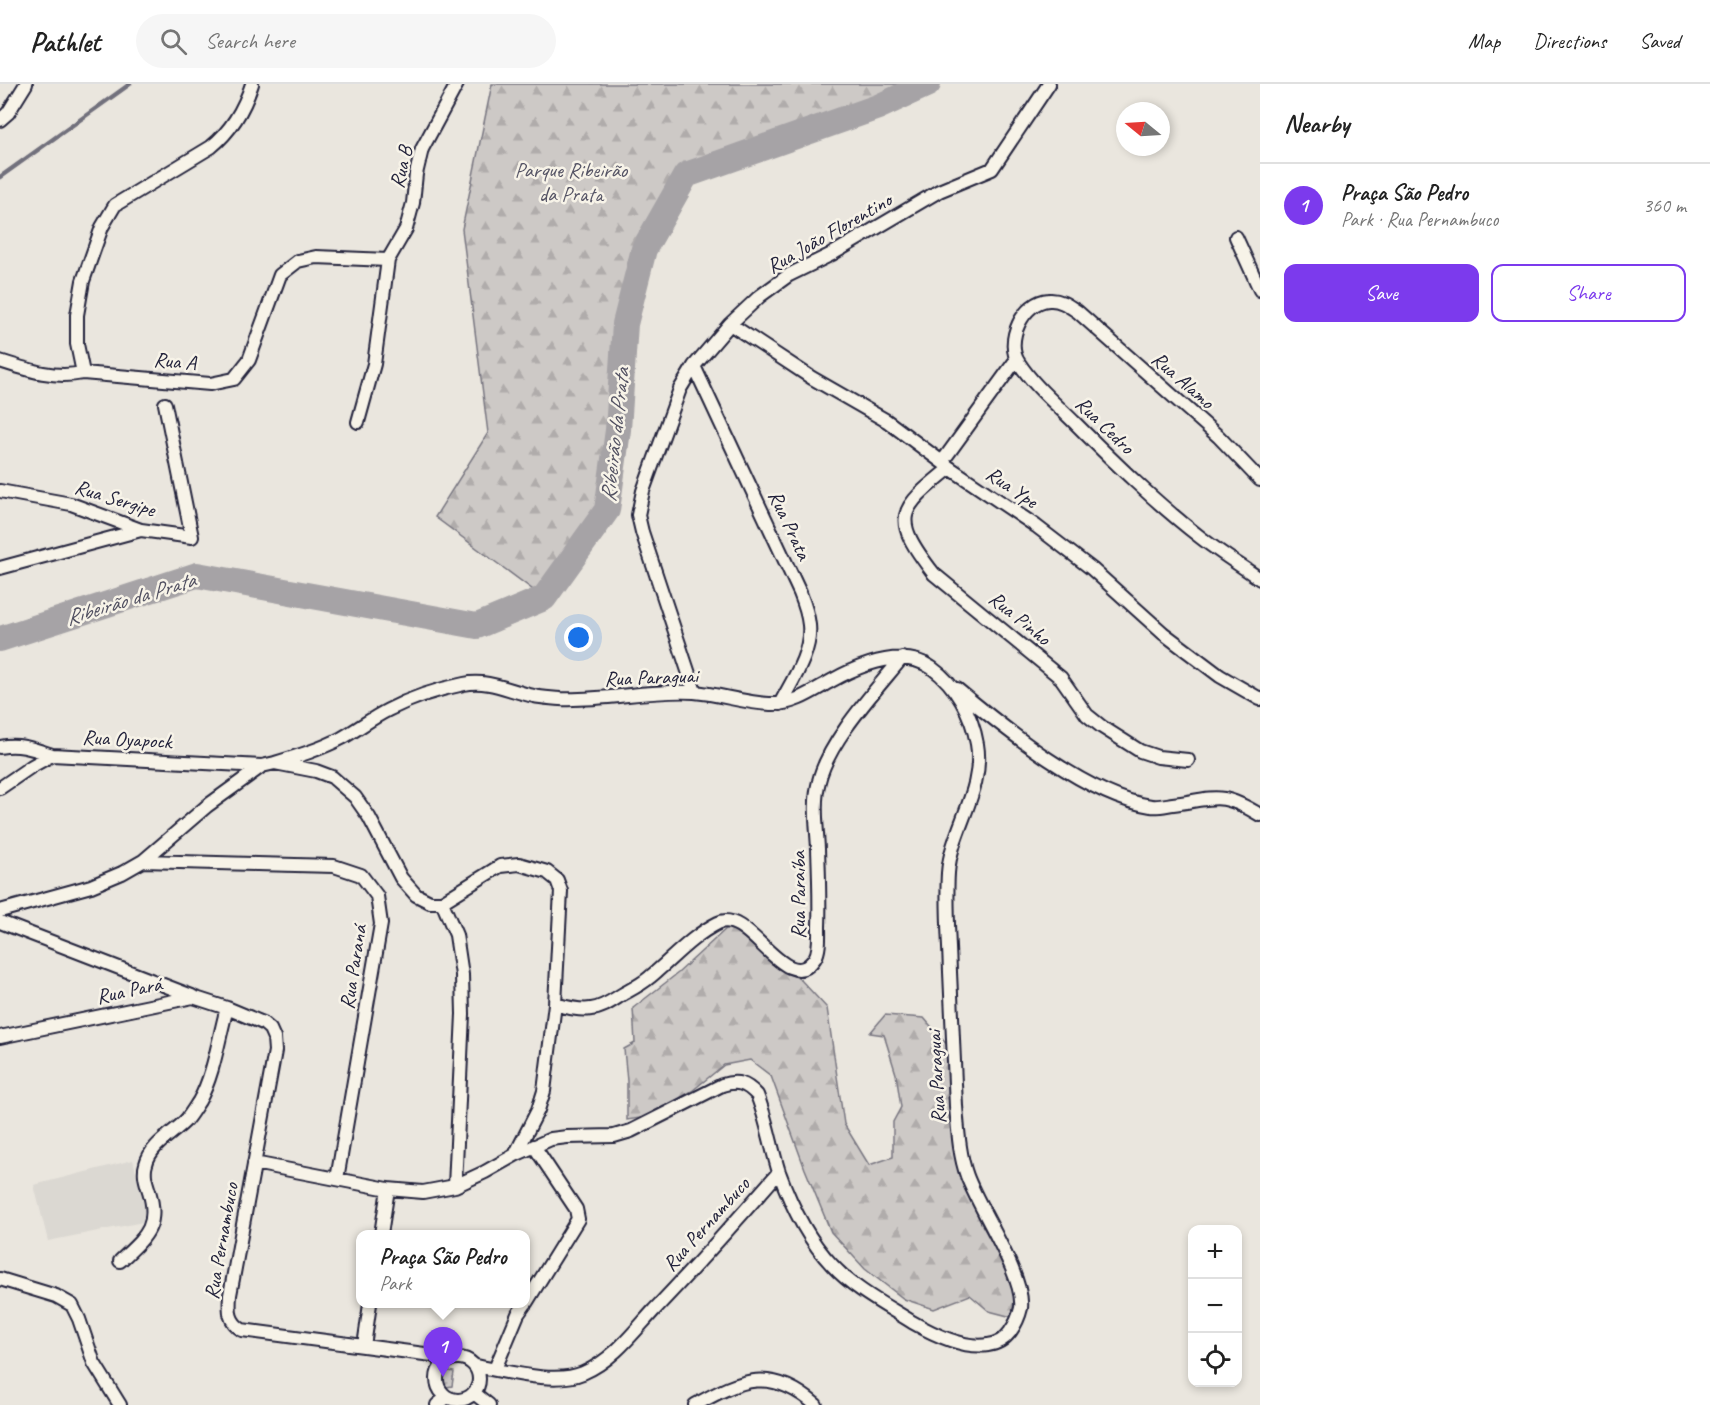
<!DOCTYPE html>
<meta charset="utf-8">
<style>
:root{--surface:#fff;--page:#f6f6f6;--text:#222;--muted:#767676;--line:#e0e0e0;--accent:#7c3aed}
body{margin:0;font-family:Caveat,sans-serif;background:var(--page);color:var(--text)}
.controls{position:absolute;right:18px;bottom:18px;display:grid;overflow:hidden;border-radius:12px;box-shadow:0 3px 9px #0003}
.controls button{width:54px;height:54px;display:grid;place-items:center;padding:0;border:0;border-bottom:2px solid var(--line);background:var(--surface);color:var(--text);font:30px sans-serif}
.compass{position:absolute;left:1116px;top:18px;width:54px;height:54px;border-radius:50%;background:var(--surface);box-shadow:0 3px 9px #0003;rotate:288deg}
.you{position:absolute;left:579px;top:554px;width:21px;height:21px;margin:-15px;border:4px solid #fff;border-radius:50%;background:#1a73e8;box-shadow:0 0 0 9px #1a73e833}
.badge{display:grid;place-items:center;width:39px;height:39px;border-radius:50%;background:var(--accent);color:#fff;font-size:20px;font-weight:700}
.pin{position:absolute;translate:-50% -50px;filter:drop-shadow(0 2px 3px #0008)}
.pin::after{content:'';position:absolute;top:32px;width:21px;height:18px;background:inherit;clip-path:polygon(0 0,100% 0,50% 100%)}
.popup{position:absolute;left:356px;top:1146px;width:174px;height:78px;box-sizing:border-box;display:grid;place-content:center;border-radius:12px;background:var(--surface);filter:drop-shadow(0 2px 4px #0005);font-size:20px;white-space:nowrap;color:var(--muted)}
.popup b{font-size:22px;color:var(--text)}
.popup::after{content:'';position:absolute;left:50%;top:100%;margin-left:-12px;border:12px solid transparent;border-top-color:var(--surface)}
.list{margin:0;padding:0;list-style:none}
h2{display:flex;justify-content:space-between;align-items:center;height:78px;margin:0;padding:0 24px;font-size:26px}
h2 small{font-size:20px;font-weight:400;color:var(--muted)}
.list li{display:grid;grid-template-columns:39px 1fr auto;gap:18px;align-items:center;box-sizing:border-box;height:84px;padding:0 24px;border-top:2px solid var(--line)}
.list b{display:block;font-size:22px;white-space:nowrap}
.list p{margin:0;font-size:20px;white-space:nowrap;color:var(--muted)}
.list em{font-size:20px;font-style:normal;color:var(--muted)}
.actions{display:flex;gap:12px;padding:18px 24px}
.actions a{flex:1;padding:14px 0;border:2px solid var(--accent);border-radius:12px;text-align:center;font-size:21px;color:var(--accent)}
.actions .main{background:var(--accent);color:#fff}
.icon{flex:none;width:33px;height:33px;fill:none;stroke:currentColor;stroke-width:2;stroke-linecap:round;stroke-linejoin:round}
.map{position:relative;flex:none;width:1260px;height:1321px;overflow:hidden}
header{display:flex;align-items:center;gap:36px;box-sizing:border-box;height:84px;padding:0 30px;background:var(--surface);border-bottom:2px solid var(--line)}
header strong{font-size:28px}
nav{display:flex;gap:33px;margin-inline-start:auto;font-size:21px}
.search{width:420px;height:54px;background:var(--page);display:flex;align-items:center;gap:15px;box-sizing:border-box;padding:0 21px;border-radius:33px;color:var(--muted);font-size:22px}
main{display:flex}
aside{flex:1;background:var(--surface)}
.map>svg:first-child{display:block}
.built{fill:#dbd8d2}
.grass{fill:url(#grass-dots);stroke:#787680;stroke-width:1.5}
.forest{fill:url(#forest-firs);stroke:#787680;stroke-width:1.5}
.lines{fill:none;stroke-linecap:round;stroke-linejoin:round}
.stream{stroke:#716f7b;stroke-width:4.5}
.river{stroke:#a6a3a6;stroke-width:26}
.minor-casing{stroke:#22223b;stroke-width:16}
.minor{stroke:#f7f3e8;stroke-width:12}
.labels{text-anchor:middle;stroke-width:5;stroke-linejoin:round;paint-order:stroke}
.street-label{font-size:21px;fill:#22223b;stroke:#f7f3e8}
.park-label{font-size:21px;fill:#555465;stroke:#f7f3e8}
.water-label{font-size:22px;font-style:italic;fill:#504f60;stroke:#f7f3e8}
</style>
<header>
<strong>Pathlet</strong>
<div class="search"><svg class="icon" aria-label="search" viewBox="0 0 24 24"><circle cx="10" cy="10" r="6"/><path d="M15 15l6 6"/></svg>Search here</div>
<nav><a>Map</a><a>Directions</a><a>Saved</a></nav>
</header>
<main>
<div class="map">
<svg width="1260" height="1321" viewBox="0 0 1260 1321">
<defs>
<pattern id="grass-dots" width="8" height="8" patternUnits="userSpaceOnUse" patternTransform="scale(1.5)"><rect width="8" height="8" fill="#cdc9c6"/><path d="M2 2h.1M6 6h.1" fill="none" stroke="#b0acab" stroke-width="1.8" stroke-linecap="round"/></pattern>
<pattern id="forest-firs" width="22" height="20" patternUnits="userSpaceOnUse" patternTransform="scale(1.5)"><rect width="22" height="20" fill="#cdc9c6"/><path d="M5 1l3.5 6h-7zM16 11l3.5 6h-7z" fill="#b0acab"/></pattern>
</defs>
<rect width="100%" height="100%" fill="#eae6de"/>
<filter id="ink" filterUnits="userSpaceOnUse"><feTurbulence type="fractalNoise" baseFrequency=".0167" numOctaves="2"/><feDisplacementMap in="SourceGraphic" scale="12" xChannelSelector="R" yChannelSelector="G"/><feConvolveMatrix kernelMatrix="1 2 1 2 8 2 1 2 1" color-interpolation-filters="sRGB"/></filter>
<g filter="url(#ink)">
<!-- built -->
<path class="built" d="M133,1076L148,1137L48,1157L34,1101Z"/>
<!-- grass -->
<path class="grass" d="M435,1284L454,1288L452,1302L441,1304L434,1298Z"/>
<!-- forest -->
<path class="forest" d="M492,0H928L878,23L686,91L644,165L625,240L618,346L607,426L544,514L435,433L488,349L462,145Z
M727,844L739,845L775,879L801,896L827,924L844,1040L869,1081L893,1073V1038L901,1023L896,990L884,951L870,949L885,931L924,934L949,963L966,1105L982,1141L1004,1179L1015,1209L1012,1233L989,1227L970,1211L934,1225L904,1215L865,1185L831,1148L805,1085L771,992L750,976L724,981L692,1007L647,1033L627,1036V997L624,965L635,959L633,924L678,889Z"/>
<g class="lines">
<!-- stream -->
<path class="stream" d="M0,93L130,0"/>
<!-- river -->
<path class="river" d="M0,555L197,491L477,542L544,514L607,426L618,346L625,240L644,165L686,91L878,23L928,0"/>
<defs>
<path id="minor" d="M252,0C244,25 232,46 211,63L115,121L102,143L83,197L77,231V260L83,289L210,300L234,295L249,276L280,191L298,177L316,173L388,176L374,280L358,338
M0,36L8,29L26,0
M1236,153L1260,206
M388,176L406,145L413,119L416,90L422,65L457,0
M730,240L812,294L887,337L950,384L1036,442L1092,485L1163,549L1220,592L1260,615
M0,277C28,286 54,295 83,289
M694,282L800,509C804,519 808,530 809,541C812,568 792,597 780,620
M942,378L1016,276
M950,384C898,426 890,433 934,490L1061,594L1087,631L1102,643L1140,667L1158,673L1188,676
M1260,396L1219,353L1078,228C1069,222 1060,215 1049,216C1023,217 1004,258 1019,279C1034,302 1056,320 1075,339C1115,379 1156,419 1200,453C1219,468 1240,481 1260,495
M0,407L71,420L141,446L192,453L165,320
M0,484L141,446
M957,605C1005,645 1088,713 1151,722C1158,723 1166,721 1173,720C1216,714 1221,707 1260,731
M695,608L642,448L638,431L643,407L680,305L694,282L730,240L760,212L789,191L832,170L939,107L992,85L1049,0
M0,663C19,659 34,665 52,671
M0,704L32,682L52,671L262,682
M143,777L334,782L361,791L377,812L381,840L337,1095
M442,818L456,851L462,891L463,930L455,1102
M0,827L91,802L122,789L143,777L207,722L262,682L275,679L316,687L332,693L355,713L369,733L401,794L416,811L430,818H442L500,782L519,780L547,788L557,796L561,807L555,920L544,1007L538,1026L515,1071
M0,838L192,912
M555,920C566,923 579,927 591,925C603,924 613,916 623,910C632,905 642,900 650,893C672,875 692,852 718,839C749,823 787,916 815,874C820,866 819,852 819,843C820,817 819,791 818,765C817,743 813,719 819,697C829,656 876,606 902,574
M0,953L193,913L227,924L263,939L270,945L274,954L275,967L230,1211C229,1227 228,1237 242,1246L432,1271L446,1278
M254,1079L388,1105L423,1108L455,1102L485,1088L515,1071L551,1055L567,1053L614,1052L631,1047L722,1001C737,996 746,999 757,1011C767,1036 771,1063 779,1088C791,1121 808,1156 832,1181C854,1205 885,1221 912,1238C933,1250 963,1265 988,1261C998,1260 1004,1256 1010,1248C1015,1241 1019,1233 1021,1224C1025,1193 979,1125 967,1092C959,1070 958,1045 956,1022C954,977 952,932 950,888C949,855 946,822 948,789C951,745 985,706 977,660C972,631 956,601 932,584C902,563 860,581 831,597C813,607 795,620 774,620C746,620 721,610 694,608C650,605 605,617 560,615C552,614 542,614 534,612C509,607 489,595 464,600C439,605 411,614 388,626C372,634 358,645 342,654C321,665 298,672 275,679
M381,1150L388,1105
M120,1177C145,1153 160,1143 149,1107C146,1098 143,1089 146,1080C151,1060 173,1050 186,1036C191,1030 195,1023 199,1017C214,991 219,952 227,924
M0,1195L56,1212L72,1221L79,1235L94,1279L120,1321
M526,1219L578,1135L576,1125L534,1062
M364,1262L370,1220
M437 1295a21 21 0 1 1 42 0a21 21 0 1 1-42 0Z
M475,1282C505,1287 555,1301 583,1289C612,1277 633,1249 654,1226C697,1181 738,1135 779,1088
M495,1285L518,1230L525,1220
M474,1309L489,1321
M437,1321L447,1313
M695,1321C742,1295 771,1282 816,1321"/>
</defs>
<!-- minor casing -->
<use href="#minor" class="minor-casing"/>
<!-- minor -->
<use href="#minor" class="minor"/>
</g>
</g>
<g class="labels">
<!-- street labels -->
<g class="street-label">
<text transform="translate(401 83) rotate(-77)" y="7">Rua B</text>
<text transform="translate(829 149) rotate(-30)" y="7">Rua João Florentino</text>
<text transform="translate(175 277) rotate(5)" y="7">Rua A</text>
<text transform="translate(1183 296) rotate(41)" y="7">Rua Alamo</text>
<text transform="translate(1105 341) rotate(44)" y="7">Rua Cedro</text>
<text transform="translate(1012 403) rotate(34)" y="7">Rua Ype</text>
<text transform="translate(115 414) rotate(17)" y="7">Rua Sergipe</text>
<text transform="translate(790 441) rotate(65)" y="7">Rua Prata</text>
<text transform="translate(1020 534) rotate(39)" y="7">Rua Pinho</text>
<text transform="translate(651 593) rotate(-2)" y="7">Rua Paraguai</text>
<text transform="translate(127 655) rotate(3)" y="7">Rua Oyapock</text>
<text transform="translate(798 811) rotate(-90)" y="7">Rua Paraíba</text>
<text transform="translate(353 883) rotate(-81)" y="7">Rua Paraná</text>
<text transform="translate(129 906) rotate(-12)" y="7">Rua Pará</text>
<text transform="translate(936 993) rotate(-93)" y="7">Rua Paraguai</text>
<text transform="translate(706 1140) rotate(-48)" y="7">Rua Pernambuco</text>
<text transform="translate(221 1157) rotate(-80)" y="7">Rua Pernambuco</text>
</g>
<!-- park labels -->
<g class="park-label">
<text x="571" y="93">Parque Ribeirão<tspan x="571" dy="24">da Prata</tspan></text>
</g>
<!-- water labels -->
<g class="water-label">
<text transform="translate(614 351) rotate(-84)" y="8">Ribeirão da Prata</text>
<text transform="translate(130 514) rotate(-17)" y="8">Ribeirão da Prata</text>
</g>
</g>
</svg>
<div class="controls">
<button>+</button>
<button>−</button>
<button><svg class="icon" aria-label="locate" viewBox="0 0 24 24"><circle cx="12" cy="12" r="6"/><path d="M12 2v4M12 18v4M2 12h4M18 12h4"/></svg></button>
</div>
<svg class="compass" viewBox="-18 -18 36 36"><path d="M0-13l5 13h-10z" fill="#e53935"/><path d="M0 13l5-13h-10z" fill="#767676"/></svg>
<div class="you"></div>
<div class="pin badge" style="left:443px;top:1293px">1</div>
<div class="popup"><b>Praça São Pedro</b>Park</div>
</div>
<aside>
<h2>Nearby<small></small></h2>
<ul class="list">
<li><span class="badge">1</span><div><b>Praça São Pedro</b><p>Park · Rua Pernambuco</p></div><em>360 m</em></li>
</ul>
<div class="actions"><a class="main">Save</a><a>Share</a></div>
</aside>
</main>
